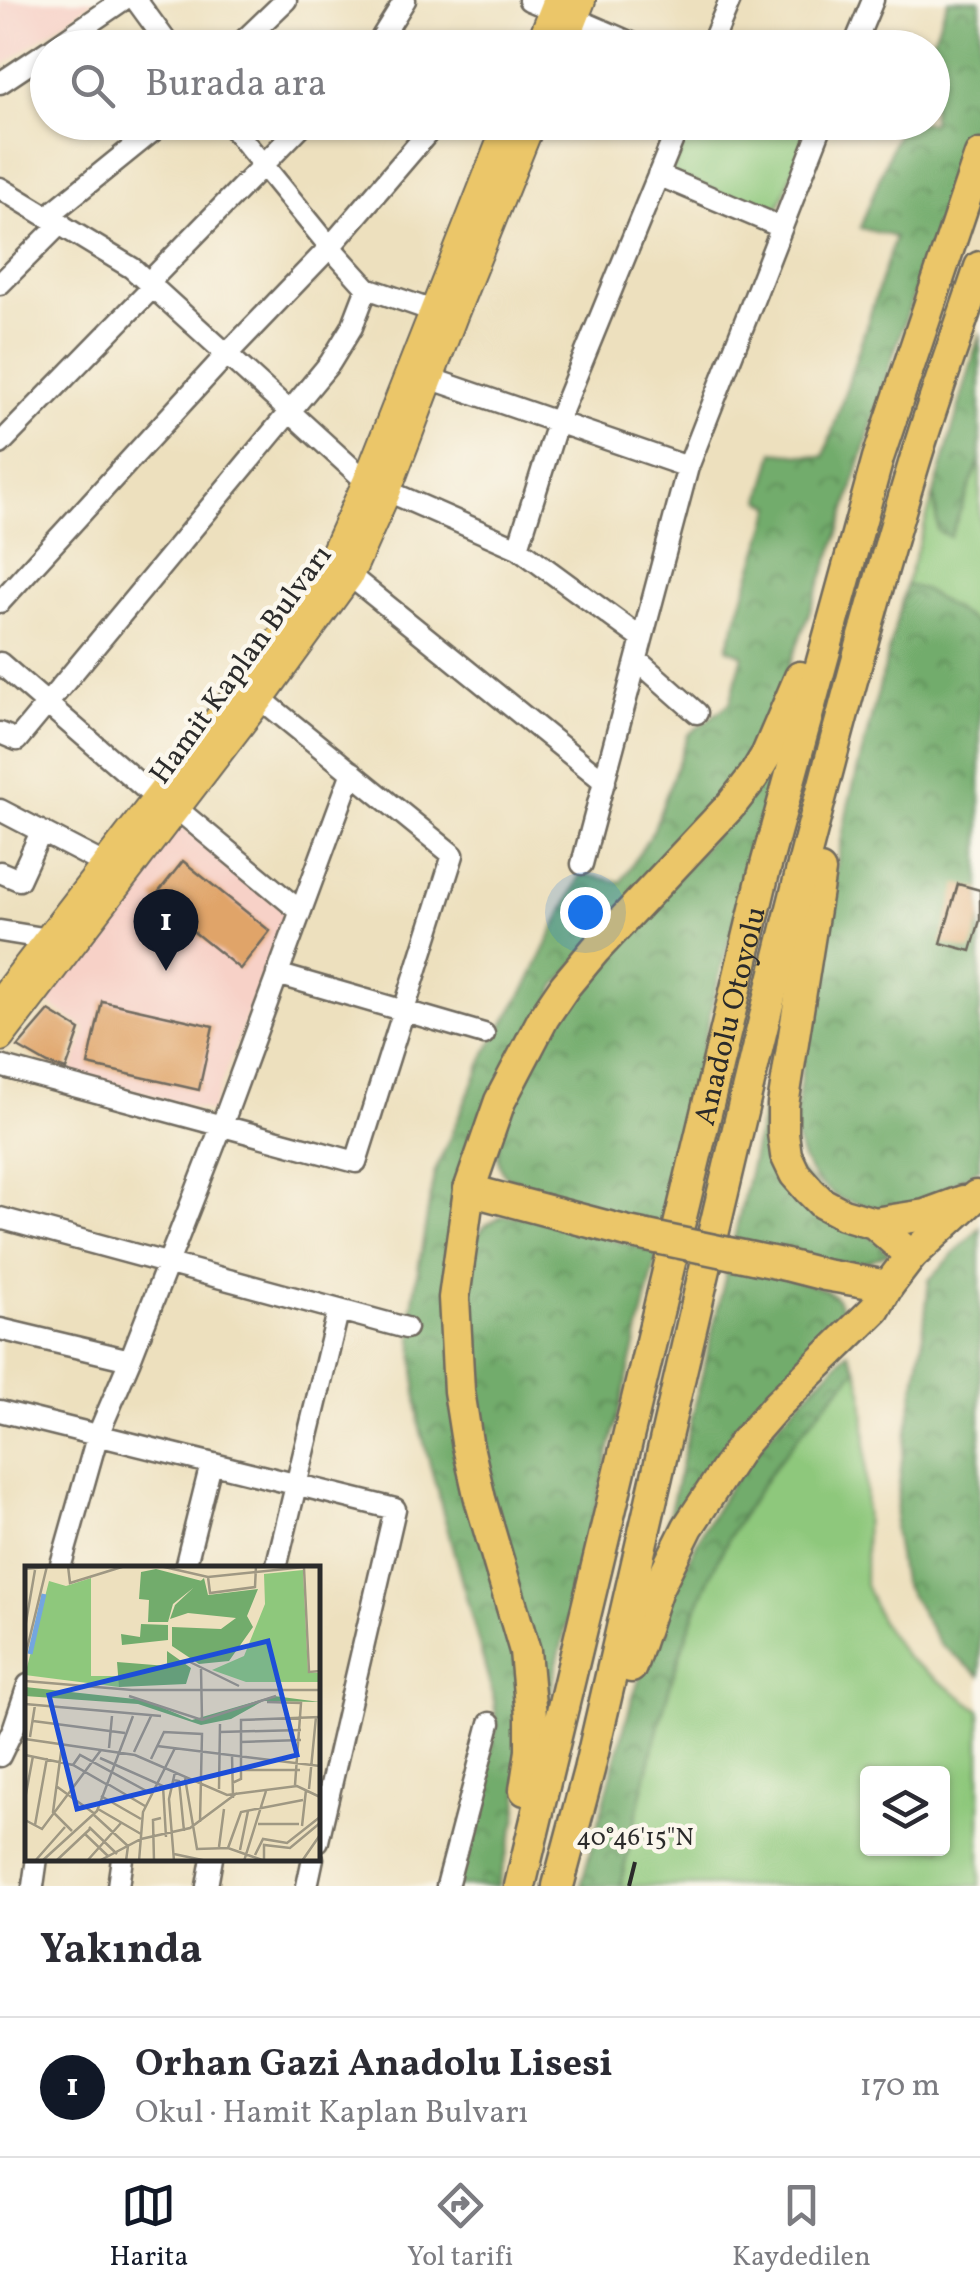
<!DOCTYPE html>
<html lang="tr">
<meta charset="utf-8">
<style>
:root{--surface:#fff;--page:#f2f2f3;--text:#2b2b33;--muted:#7c7c81;--line:#e1e1e2;--accent:#111827}
body{margin:0;font-family:Vollkorn,serif;background:var(--page);color:var(--text)}
.controls{position:absolute;right:30px;bottom:30px;display:grid;overflow:hidden;border-radius:10px;box-shadow:0 2px 8px #0004}
.controls button{width:90px;height:90px;display:grid;place-items:center;padding:0;border:0;border-bottom:2px solid var(--line);background:var(--surface);color:var(--text);font:50px sans-serif}
.you{position:absolute;left:585px;top:912px;width:35px;height:35px;margin:-25px;border:8px solid #fff;border-radius:50%;background:#1a73e8;box-shadow:0 0 0 15px #1a73e833}
.badge{display:grid;place-items:center;width:65px;height:65px;border-radius:50%;background:var(--accent);color:#fff;font-size:32px;font-weight:700}
.pin{position:absolute;translate:-50% -82px;filter:drop-shadow(0 2px 5px #0008)}
.pin::after{content:'';position:absolute;top:52px;width:35px;height:30px;background:inherit;clip-path:polygon(0 0,100% 0,50% 100%)}
.list{margin:0;padding:0;list-style:none}
h2{display:flex;justify-content:space-between;align-items:center;height:130px;margin:0;padding:0 40px;font-size:42px}
h2 small{font-size:32px;font-weight:400;color:var(--muted)}
.list li{display:grid;grid-template-columns:65px 1fr auto;gap:30px;align-items:center;box-sizing:border-box;height:140px;padding:0 40px;border-top:2px solid var(--line)}
.list b{display:block;font-size:38px;white-space:nowrap}
.list p{margin:0;font-size:32px;white-space:nowrap;color:var(--muted)}
.list em{font-size:32px;font-style:normal;color:var(--muted)}
.icon{flex:none;width:55px;height:55px;fill:none;stroke:currentColor;stroke-width:2;stroke-linecap:round;stroke-linejoin:round}
.map{position:relative;flex:none;width:980px;height:1886px;overflow:hidden}
.search{position:absolute;background:var(--surface);box-shadow:0 2px 8px #0004;left:30px;right:30px;top:30px;height:110px;display:flex;align-items:center;gap:25px;box-sizing:border-box;padding:0 35px;border-radius:55px;color:var(--muted);font-size:38px}
.sheet{height:270px;background:var(--surface)}
nav{display:flex;justify-content:space-around;align-items:center;box-sizing:border-box;height:140px;border-top:2px solid var(--line);background:var(--surface);font-size:28px;color:var(--muted)}
nav a{display:grid;justify-items:center;gap:5px}
nav .on{color:var(--accent)}
.map>svg:first-child{display:block}
.built{fill:#f7d1c7}
.green{fill:#8ec87c;stroke:#5c7a54;stroke-width:2.5;fill-rule:evenodd}
.forest{fill:url(#forest-crowns);stroke:#4e6c4c;stroke-width:2.5}
.building{fill:#e0a469}
.lines{fill:none;stroke-linecap:round;stroke-linejoin:round}
.minor-casing{stroke:#6f6a5e;stroke-width:25}
.major-casing{stroke:#6f6a5e;stroke-width:32}
.highway-casing{stroke:#6f6a5e;stroke-width:35}
.minor{stroke:#fff;stroke-width:20}
.major{stroke:#ebc669;stroke-width:28}
.highway{stroke:#ebc669;stroke-width:30}
.highway-bridge-casing{stroke:#6f6a5e;stroke-width:35;stroke-linecap:butt}
.highway-bridge{stroke:#ebc669;stroke-width:30}
.ticks{fill:none;stroke:#2b2b2b;stroke-width:4}
.labels{text-anchor:middle;stroke-width:9;stroke-linejoin:round;paint-order:stroke}
.street-label{font-size:30px;fill:#2b2b2b;stroke:#fbf7ec}
.inset-river{fill:none;stroke:#73a6df;stroke-width:5}
.inset-road{fill:none;stroke:#9f9883;stroke-width:2.5}
.view{fill:#1d4ed8;fill-opacity:0.15;stroke:#1d4ed8;stroke-width:5}
.inset-edge{fill:none;stroke:#2b2b2b;stroke-width:5}
.ticks-label{font-size:25px;text-anchor:middle;fill:#2b2b2b;stroke:#fbf7ec;stroke-width:9;stroke-linejoin:round;paint-order:stroke}
</style>
<div class="map">
<svg width="980" height="1886" viewBox="0 0 980 1886">
<defs>
<pattern id="forest-crowns" width="20" height="18" patternUnits="userSpaceOnUse" patternTransform="scale(2.5)"><rect width="20" height="18" fill="#72ac6c"/><path d="M2 6a3 3 0 1 1 6 0M12 15a3 3 0 1 1 6 0" fill="none" stroke="#5e8c59"/></pattern>
</defs>
<rect width="100%" height="100%" fill="#fbf7ec"/>
<filter id="ink" filterUnits="userSpaceOnUse"><feTurbulence type="fractalNoise" baseFrequency=".01" numOctaves="2"/><feDisplacementMap in="SourceGraphic" scale="20" xChannelSelector="R" yChannelSelector="G"/><feConvolveMatrix kernelMatrix="1 2 1 2 8 2 1 2 1" color-interpolation-filters="sRGB"/></filter>
<filter id="wash" filterUnits="userSpaceOnUse"><feTurbulence type="fractalNoise" baseFrequency=".0048" numOctaves="4" result="noise"/><feDisplacementMap in="SourceGraphic" scale="40" xChannelSelector="R" yChannelSelector="G"/><feGaussianBlur stdDeviation="2.25" result="paint"/><feColorMatrix in="noise" values="0 0 0 0 0 0 0 0 0 0 0 0 0 0 0 0 0 1.4 0 .05"/><feComposite in="paint" operator="in"/></filter>
<g filter="url(#wash)">
<rect width="100%" height="100%" fill="#ede0be"/>
<!-- built -->
<path class="built" d="M0,0H95L0,68Z
M180,824L286,912L211,1112L71,1073L86,1029L44,1001Z"/>
<!-- green -->
<path class="green" d="M692,123H813L775,216L671,173Z
M980,460V626L922,590L906,585L934,494L938,531L950,536Z
M857,1369L863,1391L866,1443L865,1585L881,1622L906,1657L980,1710V1886H620C646,1776 669,1661 718,1559C752,1489 804,1426 857,1369ZM868,1774H942V1848H868Z"/>
<!-- forest -->
<path class="forest" d="M948,0H980V107L954,176L893,356L837,539L753,762L556,986L450,1249L514,1643L524,1747L517,1817L498,1886H456L497,1725L494,1700L419,1424L411,1313L434,1174L487,1051L527,986L581,874L621,882L653,831L688,735L730,703L743,655L727,648L773,506L761,500L774,452L824,457L895,237L860,228L901,123L932,122V48L930,47Z
M980,333V460L950,537L938,531L934,494Z
M906,585L922,589L980,626V1012L978,1020L980,1021V1168L912,1207L886,1211L840,1199L815,1180L803,1160L794,1132L812,992L848,806Z
M779,760L715,992L663,1227C632,1219 517,1198 503,1172C496,1161 498,1147 499,1134L554,1021Z
M784,1020L771,1145L889,1253L867,1262L837,1263L733,1243Z
M503,1216H524L658,1252L544,1717L479,1452L464,1304L474,1240L486,1225Z
M980,1227V1676L939,1643L902,1581L894,1529L902,1460L922,1344L929,1280Z
M728,1265C751,1271 820,1282 834,1296C845,1307 843,1320 840,1333L696,1489L662,1545Z
M848,1352L857,1369C804,1426 752,1489 718,1559C669,1661 646,1776 620,1886H581L631,1703L660,1618L704,1528L741,1468L784,1417Z"/>
<g id="blocks">
<!-- building -->
<path class="building" d="M183,861L270,931L240,969L153,899Z
M958,884L980,890V920L971,951L941,943Z
M102,1001L213,1026L199,1090L88,1065Z
M49,1011L80,1030L66,1070L48,1064L18,1047Z"/>
</g>
</g>
<g filter="url(#ink)">
<use href="#blocks" fill-opacity="0" stroke="#6f6a5e" stroke-width="2.5"/>
<g class="lines">
<defs>
<path id="minor" d="M136,0L171,48
M529,0L553,10
M574,18L643,48
M53,48L123,0
M236,48L286,0
M375,48L405,0
M710,48L730,0
M853,48L873,0
M0,83L48,51
M228,122L330,247L367,288L445,315
M658,175L781,227
M0,188L132,268L367,482L518,548L642,639
M48,216L164,122
M149,282L305,122
M0,284L61,223
M429,378L688,467
M0,444L154,286
M518,548L557,423L680,122
M349,575L605,782
M0,602L227,354L330,247L431,129L425,122
M637,660L697,713
M0,663L157,799L176,808L300,911
M0,733L17,740L330,363L352,327L367,288
M0,810L106,865
M582,864L688,467L823,122
M0,872L19,880L41,832
M0,931L49,939
M277,974L484,1034
M0,1066L356,1162L453,855L260,698
M0,1218L406,1328
M0,1329L130,1360
M0,1411L395,1509L318,1841
M60,1568L97,1437L130,1360L222,1125L352,772
M185,1568L211,1464
M276,1568L338,1312
M0,1756L14,1727L28,1685
M33,1886L37,1858
M118,1886L122,1858
M207,1886L212,1858
M307,1886L313,1858
M447,1886L490,1723"/>
<path id="major" d="M539,48L558,0
M562,48L581,0
M0,1002L295,620L326,573L367,482L509,122
M0,1037L260,698L349,575L386,492L452,318L531,122"/>
<g id="highway">
<path d="M820,871L783,1105V1133L786,1155L795,1174L809,1190L822,1203L843,1214L874,1223L911,1256"/>
<path d="M469,1190L628,1232"/>
<path d="M874,1223L925,1215L963,1201"/>
<path d="M786,1265L825,1275L888,1286"/>
<path d="M631,1667L657,1589L688,1527L742,1445L776,1406L875,1309L888,1286L911,1256L976,1196"/>
<path d="M525,1790L531,1751V1716L525,1651L480,1499L467,1442L459,1391L454,1298L469,1190L500,1101L544,1017L565,986L595,950L732,804L753,777L767,754L800,677"/>
<path id="s1" d="M520,1886L763,876L878,458L980,155"/>
<path d="M558,1886L589,1770C691,1335 784,896 913,467C933,400 958,333 980,267"/>
</g>
</defs>
<!-- minor casing -->
<use href="#minor" class="minor-casing"/>
<!-- major casing -->
<use href="#major" class="major-casing"/>
<!-- highway casing -->
<use href="#highway" class="highway-casing"/>
<!-- minor -->
<use href="#minor" class="minor"/>
<!-- major -->
<use href="#major" class="major"/>
<!-- highway -->
<use href="#highway" class="highway"/>
<defs>
<path id="highway-bridge" d="M628,1232L786,1265"/>
</defs>
<!-- highway-bridge casing -->
<use href="#highway-bridge" class="highway-bridge-casing"/>
<!-- highway-bridge -->
<use href="#highway-bridge" class="highway-bridge"/>
</g>
</g>
<!-- ticks -->
<path class="ticks" d="M629,1886L635,1862"/>
<g class="labels">
<!-- street labels -->
<g class="street-label">
<text transform="translate(240 664) rotate(-54)" y="10">Hamit Kaplan Bulvarı</text>
<text dy="10" stroke="none"><textPath href="#s1" startOffset="895">Anadolu Otoyolu</textPath></text>
</g>
</g>
<!-- overview -->
<g transform="translate(25 1566)">
<rect width="295" height="295" fill="#ede0be"/>
<path d="M278,4L283,106L295,107V116H221L187,104L219,90L240,38L239,8ZM66,12V110H97L94,121L0,109L24,15L41,20Z" fill="#8ec87c"/>
<path d="M131,3L177,15L148,38L143,56H123L124,34L114,33L116,6ZM179,12L183,29L233,23L222,50L228,61L204,95L174,98L147,80V61L196,63L211,52L163,47L145,53L150,39ZM116,58L143,59V74L97,79L96,68L115,71ZM142,85L166,102L161,118L94,121L92,96L142,100ZM0,121L119,134L167,154L249,130L295,136L238,135L206,153L176,159L113,138L0,130Z" fill="#72ac6c"/>
<path class="inset-river" d="M5,88L19,28"/>
<path class="inset-road" d="M43,0L45,17L100,0M135,0L183,11L279,1M279,2L284,106L295,105M0,3L32,0M183,11L185,27L230,21L231,0M0,62L10,4M0,91L22,0M163,95L214,120M176,103L177,154M0,115L107,124H295M104,130L177,154L251,130M242,136L276,137L270,219M0,138L136,150M8,155L100,167M195,166L276,164M5,171L10,139M0,173L110,189L202,229L272,220L295,231M216,176L276,174M37,179L28,246L47,265M132,180L295,200M84,182L87,150M109,186L126,150M0,189L48,199L81,218M207,189L208,232M75,192L138,220L141,271M126,193L139,166L177,168L175,256M48,199L55,189L127,228M216,204H275M160,212L172,283L203,282L240,295M148,214L154,215L159,265M81,217L120,240M207,217L216,213V154L295,151M31,220L70,248M194,223L195,158M284,223L291,151M76,230L116,253M0,233L8,190M73,243L116,268M69,249L103,280L101,295M0,254L17,263L76,184M233,258H274M10,259L22,192M277,260L281,224M64,261L92,288M60,268L84,291M194,281L199,243M203,282L216,246L278,234M215,284L223,245M149,288L182,295M230,289L238,273L262,277L295,251M10,295L40,261M17,295L72,245L108,150M31,295L65,263M62,295L96,257M74,295L116,273L165,262L212,227M114,295L118,246L150,182M129,295L128,254L136,252M149,295L144,233L150,206M219,295L241,225M239,295V279L265,282L295,257M277,295L295,269"/>
<path class="view" d="M243,75L272,189L52,243L24,129Z"/>
<rect width="295" height="295" class="inset-edge"/>
</g>
<g class="ticks-label">
<text x="635" y="1845">40°46'15"N</text>
</g>
</svg>
<div class="controls">
<button><svg class="icon" aria-label="layers" viewBox="0 0 24 24"><path d="M12 4l9 5-9 5-9-5zM3 14l9 5 9-5"/></svg></button>
</div>
<div class="you"></div>
<div class="pin badge" style="left:166px;top:971px">1</div>
<div class="search"><svg class="icon" aria-label="search" viewBox="0 0 24 24"><circle cx="10" cy="10" r="6"/><path d="M15 15l6 6"/></svg>Burada ara</div>
</div>
<section class="sheet">
<h2>Yakında<small></small></h2>
<ul class="list">
<li><span class="badge">1</span><div><b>Orhan Gazi Anadolu Lisesi</b><p>Okul · Hamit Kaplan Bulvarı</p></div><em>170 m</em></li>
</ul>
</section>
<nav>
<a class="on"><svg class="icon" aria-label="map" viewBox="0 0 24 24"><path d="M3 6l6-2 6 2 6-2v14l-6 2-6-2-6 2zM9 4v14M15 6v14"/></svg>Harita</a>
<a><svg class="icon" aria-label="directions" viewBox="0 0 24 24"><path d="M12 3l9 9-9 9-9-9zM9 14v-3h6M13 9l2 2-2 2"/></svg>Yol tarifi</a>
<a><svg class="icon" aria-label="saved" viewBox="0 0 24 24"><path d="M7 4h10v16l-5-4-5 4z"/></svg>Kaydedilen</a>
</nav>
